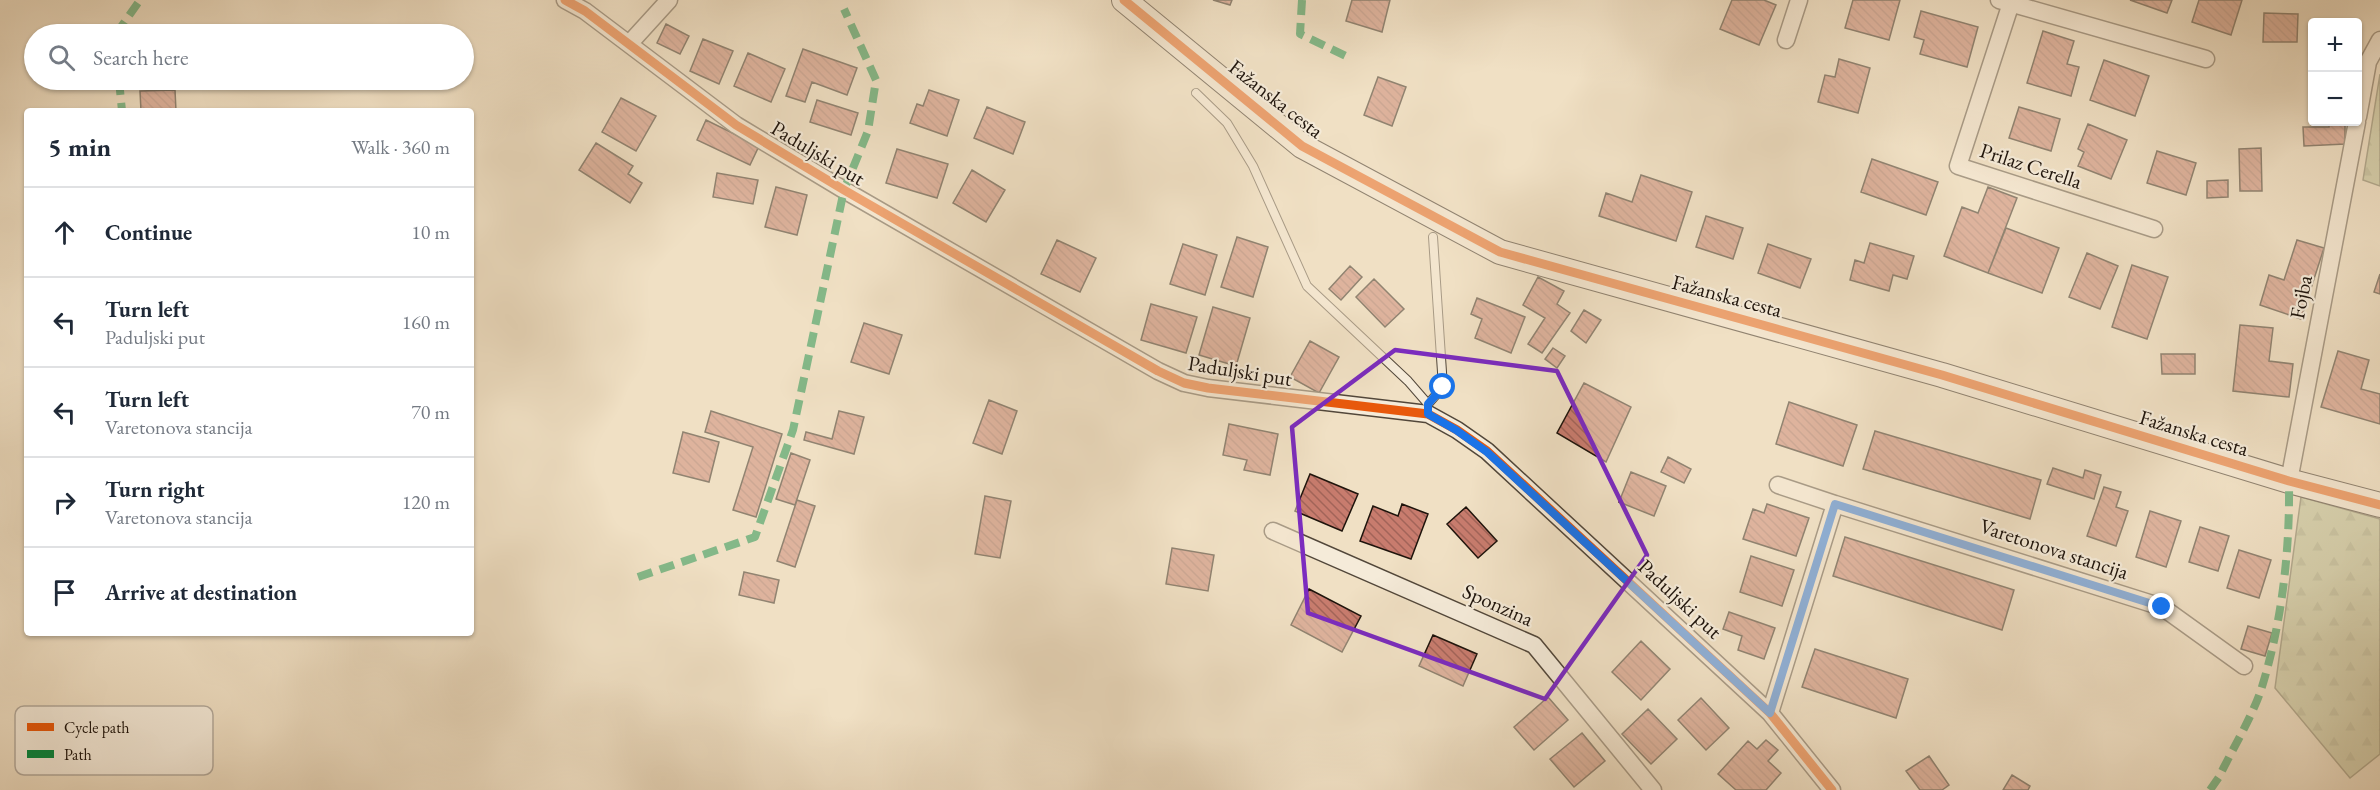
<!DOCTYPE html>
<meta charset="utf-8">
<style>
:root{--surface:#fff;--page:#f6f6f7;--text:#1f2937;--muted:#747a83;--line:#e0e1e3}
body{margin:0;font-family:"EB Garamond",serif;background:var(--page);color:var(--text)}
.controls{position:absolute;right:18px;top:18px;display:grid;overflow:hidden;border-radius:6px;box-shadow:0 2px 4px #0004}
.controls button{width:54px;height:54px;display:grid;place-items:center;padding:0;border:0;border-bottom:2px solid var(--line);background:var(--surface);color:var(--text);font:30px sans-serif}
.stop{position:absolute;width:18px;height:18px;margin:-14px;border:4px solid #1a73e8;border-radius:50%;background:#fff}
.stop.end{background:#1a73e8;border-color:#fff;box-shadow:0 2px 6px #0008}
.list{margin:0;padding:0;list-style:none}
h2{display:flex;justify-content:space-between;align-items:center;height:78px;margin:0;padding:0 24px;font-size:26px}
h2 small{font-size:20px;font-weight:400;color:var(--muted)}
.list li{display:grid;grid-template-columns:39px 1fr auto;gap:18px;align-items:center;box-sizing:border-box;height:90px;padding:0 24px;border-top:2px solid var(--line)}
.list b{display:block;font-size:22px;white-space:nowrap}
.list p{margin:0;font-size:20px;white-space:nowrap;color:var(--muted)}
.list em{font-size:20px;font-style:normal;color:var(--muted)}
.icon{flex:none;width:33px;height:33px;fill:none;stroke:currentColor;stroke-width:2;stroke-linecap:round;stroke-linejoin:round}
.map{position:relative;flex:none;width:2380px;height:790px;overflow:hidden}
.search{position:absolute;background:var(--surface);box-shadow:0 2px 4px #0004;left:24px;top:24px;width:450px;height:66px;display:flex;align-items:center;gap:15px;box-sizing:border-box;padding:0 21px;border-radius:33px;color:var(--muted);font-size:22px}
.panel{position:absolute;background:var(--surface);box-shadow:0 2px 4px #0004;left:24px;top:108px;width:450px;height:528px;border-radius:6px}
.map>svg:first-child{display:block}
.forest{fill:url(#forest-firs);stroke:#6c6b50;stroke-width:1.5}
.building{fill:url(#building-back-hatch);stroke:#1e140c;stroke-width:1.5}
.lines{fill:none;stroke-linecap:round;stroke-linejoin:round}
.lane-casing{stroke:#52473a;stroke-width:10}
.street-casing{stroke:#52473a;stroke-width:19}
.secondary-casing{stroke:#1e140c;stroke-width:26}
.lane{stroke:#f5ebd9;stroke-width:8}
.street{stroke:#f5ebd9;stroke-width:16}
.secondary{stroke:#f5ebd9;stroke-width:24}
.quiet{stroke:#00873e;stroke-width:8;stroke-dasharray:15 8;stroke-linecap:butt}
.cycleway-casing{stroke:#f5ebd9;stroke-width:13}
.cycleway{stroke:#e8590c;stroke-width:9}
.route{stroke:#1a73e8;stroke-width:8}
.marked{fill:none;stroke:#7b2cbf;stroke-width:4.5;stroke-linejoin:round}
.labels{text-anchor:middle;stroke-width:4.5;stroke-linejoin:round;paint-order:stroke}
.street-label{font-size:21px;fill:#1e140c;stroke:#f5ebd9}
.key{fill:#f5ebd9;stroke:#b4aa9c;stroke-width:1.5}
.key-label{font-size:16px;fill:#1e140c}
</style>
<div class="map">
<svg width="2380" height="790" viewBox="0 0 2380 790">
<defs>
<pattern id="forest-firs" width="22" height="20" patternUnits="userSpaceOnUse" patternTransform="scale(1.5)"><rect width="22" height="20" fill="#bac294"/><path d="M5 1l3.5 6h-7zM16 11l3.5 6h-7z" fill="#9fa67e"/></pattern>
<pattern id="building-back-hatch" width="6" height="6" patternUnits="userSpaceOnUse" patternTransform="scale(1.5)"><rect width="6" height="6" fill="#c87c6e"/><path d="M-1 5l2 2M0 0l6 6M5-1l2 2" fill="none" stroke="#a26459"/></pattern>
</defs>
<rect width="100%" height="100%" fill="#f0e0c4"/>
<filter id="stains"><feTurbulence type="fractalNoise" baseFrequency=".00333" numOctaves="4"/><feColorMatrix values="0 0 0 0 .2 0 0 0 0 .09 0 0 0 0 .02 0 0 0 .5 -.17"/></filter>
<radialGradient id="worn" r=".72"><stop offset=".6" stop-color="#630" stop-opacity="0"/><stop offset="1" stop-color="#630" stop-opacity=".3"/></radialGradient>
<!-- forest -->
<path class="forest" d="M2380,74V186L2363,180Z
M2301,497L2380,519V754L2350,778L2275,688Z"/>
<!-- building -->
<path class="building" d="M1213,0H1232L1230,5Z
M1352,0H1390L1382,32L1346,21Z
M1732,0H1764L1776,5L1759,45L1720,29Z
M1853,0H1900L1889,40L1845,28Z
M2130,0H2172L2167,13Z
M2199,0H2242L2231,35L2192,22Z
M1921,11L1978,27L1967,67L1920,54L1924,40L1914,37Z
M2264,13L2298,14L2297,42H2263Z
M666,24L689,36L680,54L657,43Z
M2043,31L2074,41L2067,64L2079,67L2071,96L2027,83Z
M703,39L733,51L719,84L690,71Z
M803,49L857,68L847,95L812,82L805,102L786,96Z
M748,53L785,69L771,102L734,86Z
M1839,59L1870,68L1858,113L1818,102L1825,75L1835,77Z
M2104,60L2149,76L2135,116L2090,100Z
M1378,77L1406,87L1392,126L1364,115Z
M175,90L176,111H141L140,91Z
M929,90L959,100L947,136L910,123L917,104L923,106Z
M621,98L656,116L636,151L602,132Z
M817,100L858,113L851,135L810,122Z
M987,107L1025,122L1013,154L974,138Z
M2019,107L2060,119L2051,151L2009,138Z
M706,120L759,146L750,165L697,140Z
M2329,122H2345V144L2304,146L2303,127H2329Z
M2088,124L2127,140L2111,179L2078,166L2084,152L2078,149Z
M596,143L633,166L628,174L642,183L630,203L579,170Z
M2261,148L2262,191H2240L2239,149Z
M897,149L948,164L937,198L886,183Z
M2157,151L2196,163L2186,195L2147,183Z
M1872,159L1938,182L1926,215L1861,192Z
M972,170L1005,190L986,222L953,203Z
M717,173L758,180L753,204L713,197Z
M1641,175L1692,192L1676,241L1599,216L1606,193L1632,202Z
M2228,180V197L2207,198V181Z
M776,187L807,195L797,235L765,227Z
M1988,187L2017,198L1988,273L1944,256L1962,207L1978,213Z
M1706,216L1743,228L1733,259L1696,247Z
M2006,228L2059,248L2042,293L1988,273Z
M1237,237L1268,247L1253,297L1221,287Z
M1057,240L1096,258L1080,292L1041,274Z
M2297,240L2324,248L2301,319L2260,305L2269,275L2284,280Z
M1870,243L1914,256L1907,279L1893,275L1889,291L1850,280L1855,260L1864,263Z
M1183,244L1217,255L1205,295L1170,284Z
M1768,244L1811,259L1800,288L1758,273Z
M2087,253L2118,266L2100,309L2069,297Z
M2132,265L2168,277L2147,339L2112,327Z
M1350,266L1362,277L1341,300L1329,289Z
M2380,274V294L2374,292Z
M1538,277L1564,291L1557,304L1570,313L1542,353L1528,344L1545,318L1523,305Z
M1374,279L1404,309L1385,327L1356,297Z
M1477,298L1525,317L1511,353L1475,338L1482,319L1471,314Z
M1151,304L1197,317L1186,353L1141,340Z
M1213,307L1250,318L1236,366L1199,355Z
M1584,310L1601,320L1586,343L1571,331Z
M864,323L902,335L889,374L851,362Z
M2240,325L2273,328L2269,361L2293,364L2289,397L2233,391Z
M1310,341L1339,357L1319,393L1290,377Z
M1553,348L1565,356L1557,368L1545,359Z
M2338,351L2369,360L2361,389L2380,394V424L2321,407Z
M2161,354H2195V374H2162Z
M1584,383L1631,407L1606,462L1557,433Z
M989,400L1017,411L1002,454L973,443Z
M1789,402L1857,425L1843,466L1776,444Z
M711,411L782,434L756,517L733,510L753,447L705,432Z
M839,411L864,417L854,454L804,440L806,432L832,439Z
M1229,424L1278,434L1270,475L1244,470L1247,460L1223,455Z
M1875,431L2041,480L2030,519L1863,469Z
M683,432L719,442L709,482L673,473Z
M791,453L810,460L795,505L776,499Z
M1668,457L1691,469L1684,483L1661,472Z
M2053,468L2083,478L2085,470L2101,475L2094,499L2047,484Z
M1631,472L1666,486L1654,516L1619,502Z
M1310,474L1358,494L1342,531L1295,511Z
M2104,487L2121,492L2116,507L2128,511L2116,546L2087,536Z
M985,496L1011,501L1000,558L975,554Z
M797,500L815,506L795,567L777,561Z
M1402,504L1428,514L1411,559L1360,541L1373,506L1398,516Z
M1767,504L1809,518L1796,556L1743,539L1753,509L1764,513Z
M1466,507L1497,541L1478,558L1447,524Z
M2150,511L2181,521L2166,567L2136,557Z
M2200,527L2229,536L2218,571L2189,562Z
M1845,537L2014,590L2002,630L1833,576Z
M1172,548L1214,555L1208,591L1166,584Z
M2239,550L2271,560L2259,598L2227,588Z
M1751,556L1794,570L1782,606L1740,592Z
M744,572L779,580L774,603L739,595Z
M1309,589L1361,616L1342,652L1291,625Z
M1729,612L1775,628L1764,659L1738,650L1742,636L1723,629Z
M2248,626L2272,633L2265,656L2241,649Z
M1433,635L1477,654L1463,686L1419,666Z
M1641,641L1670,669L1641,700L1612,672Z
M1815,649L1908,679L1896,718L1802,687Z
M1548,697L1568,720L1534,750L1514,727Z
M1701,698L1729,728L1706,750L1678,720Z
M1648,709L1677,739L1651,764L1622,734Z
M1582,733L1605,761L1574,787L1550,759Z
M1766,740L1778,750L1768,761L1781,773L1766,790H1736L1718,774L1748,741L1757,749Z
M1929,756L1949,785L1942,790H1920L1906,771Z
M2012,775L2030,786L2028,790H2003Z"/>
<g class="lines">
<defs>
<path id="lane" d="M1196,93L1227,123L1253,166L1307,286L1408,381L1428,404V414
M1428,404L1443,387L1433,237"/>
<path id="street" d="M565,0L585,11L736,125L844,190L1158,371L1184,383L1208,388L1428,414L1457,430L1487,451L1770,713L1832,790
M1999,0L2206,59
M2012,0L1958,166L2154,229
M1786,40L1799,0
M629,44L669,0
M2358,117L2368,62L2380,40
M2289,481L2357,122
M1835,504L2162,607L2244,666
M1273,531L1534,645L1653,790
M1770,713L1835,504L1778,485"/>
<path id="secondary" d="M1124,0L1302,146L1500,252L1942,375L2289,481L2380,505"/>
</defs>
<!-- lane casing -->
<use href="#lane" class="lane-casing"/>
<!-- street casing -->
<use href="#street" class="street-casing"/>
<!-- secondary casing -->
<use href="#secondary" class="secondary-casing"/>
<!-- lane -->
<use href="#lane" class="lane"/>
<!-- street -->
<use href="#street" class="street"/>
<!-- secondary -->
<use href="#secondary" class="secondary"/>
<!-- quiet -->
<path class="quiet" d="M1302,0L1300,34L1346,56
M116,34L140,0
M119,80L122,111
M638,577L755,537L793,430L844,190L868,131L876,80L844,9
M2210,790L2219,777C2232,750 2251,719 2261,690C2282,623 2290,551 2289,481"/>
<defs>
<path id="cycleway" d="M565,0L585,11L736,125L844,190L1158,371L1184,383L1208,388L1428,414L1457,430L1487,451L1770,713L1832,790
M1124,0L1302,146L1500,252L1942,375L2289,481L2380,505"/>
</defs>
<!-- cycleway casing -->
<use href="#cycleway" class="cycleway-casing"/>
<!-- cycleway -->
<use href="#cycleway" class="cycleway"/>
</g>
<g class="lines">
<!-- route -->
<path class="route" d="M1443,387L1428,404V414L1456,430L1487,452L1770,713L1835,504L2162,607"/>
</g>
<!-- marked area -->
<path d="M0 0H2380V790H0ZM1395,350L1557,371L1647,555L1545,699L1308,613L1292,427Z" fill="#f0e0c4" fill-opacity=".55" fill-rule="evenodd"/>
<path class="marked" d="M1395,350L1557,371L1647,555L1545,699L1308,613L1292,427Z"/>
<g class="labels">
<!-- street labels -->
<g class="street-label">
<text transform="translate(1276 99) rotate(38)" y="7">Fažanska cesta</text>
<text transform="translate(818 153) rotate(31)" y="7">Paduljski put</text>
<text transform="translate(2031 166) rotate(18)" y="7">Prilaz Cerella</text>
<text transform="translate(1727 296) rotate(15)" y="7">Fažanska cesta</text>
<text transform="translate(2301 297) rotate(-79)" y="7">Fojba</text>
<text transform="translate(1240 371) rotate(9)" y="7">Paduljski put</text>
<text transform="translate(2194 433) rotate(17)" y="7">Fažanska cesta</text>
<text transform="translate(2054 549) rotate(18)" y="7">Varetonova stancija</text>
<text transform="translate(1680 599) rotate(43)" y="7">Paduljski put</text>
<text transform="translate(1498 605) rotate(24)" y="7">Sponzina</text>
</g>
</g>
<!-- legend -->
<rect x="15" y="706" width="198" height="69" rx="9" class="key"/>
<rect x="27" y="723" width="27" height="8" fill="#e8590c"/>
<rect x="27" y="750" width="27" height="8" fill="#00873e"/>
<g class="key-label">
<text x="64" y="733">Cycle path</text>
<text x="64" y="760">Path</text>
</g>
<rect width="100%" height="100%" filter="url(#stains)"/>
<rect width="100%" height="100%" fill="url(#worn)"/>
</svg>
<div class="controls">
<button>+</button>
<button>−</button>
</div>
<div class="stop" style="left:1443px;top:387px"></div>
<div class="stop end" style="left:2162px;top:607px"></div>
<div class="search"><svg class="icon" aria-label="search" viewBox="0 0 24 24"><circle cx="10" cy="10" r="6"/><path d="M15 15l6 6"/></svg>Search here</div>
<section class="panel">
<h2>5 min<small>Walk · 360 m</small></h2>
<ul class="list">
<li><svg class="icon" aria-label="ahead" viewBox="0 0 24 24"><path d="M12 20V5M6 11l6-6 6 6"/></svg><div><b>Continue</b></div><em>10 m</em></li>
<li><svg class="icon" aria-label="left" viewBox="0 0 24 24"><path d="M17 20v-9H6M10 6l-5 5 5 5"/></svg><div><b>Turn left</b><p>Paduljski put</p></div><em>160 m</em></li>
<li><svg class="icon" aria-label="left" viewBox="0 0 24 24"><path d="M17 20v-9H6M10 6l-5 5 5 5"/></svg><div><b>Turn left</b><p>Varetonova stancija</p></div><em>70 m</em></li>
<li><svg class="icon" aria-label="right" viewBox="0 0 24 24"><path d="M7 20v-9h11M14 6l5 5-5 5"/></svg><div><b>Turn right</b><p>Varetonova stancija</p></div><em>120 m</em></li>
<li><svg class="icon" aria-label="arrive" viewBox="0 0 24 24"><path d="M6 21V4h12l-3 4 3 4H6"/></svg><div><b>Arrive at destination</b></div></li>
</ul>
</section>
</div>
